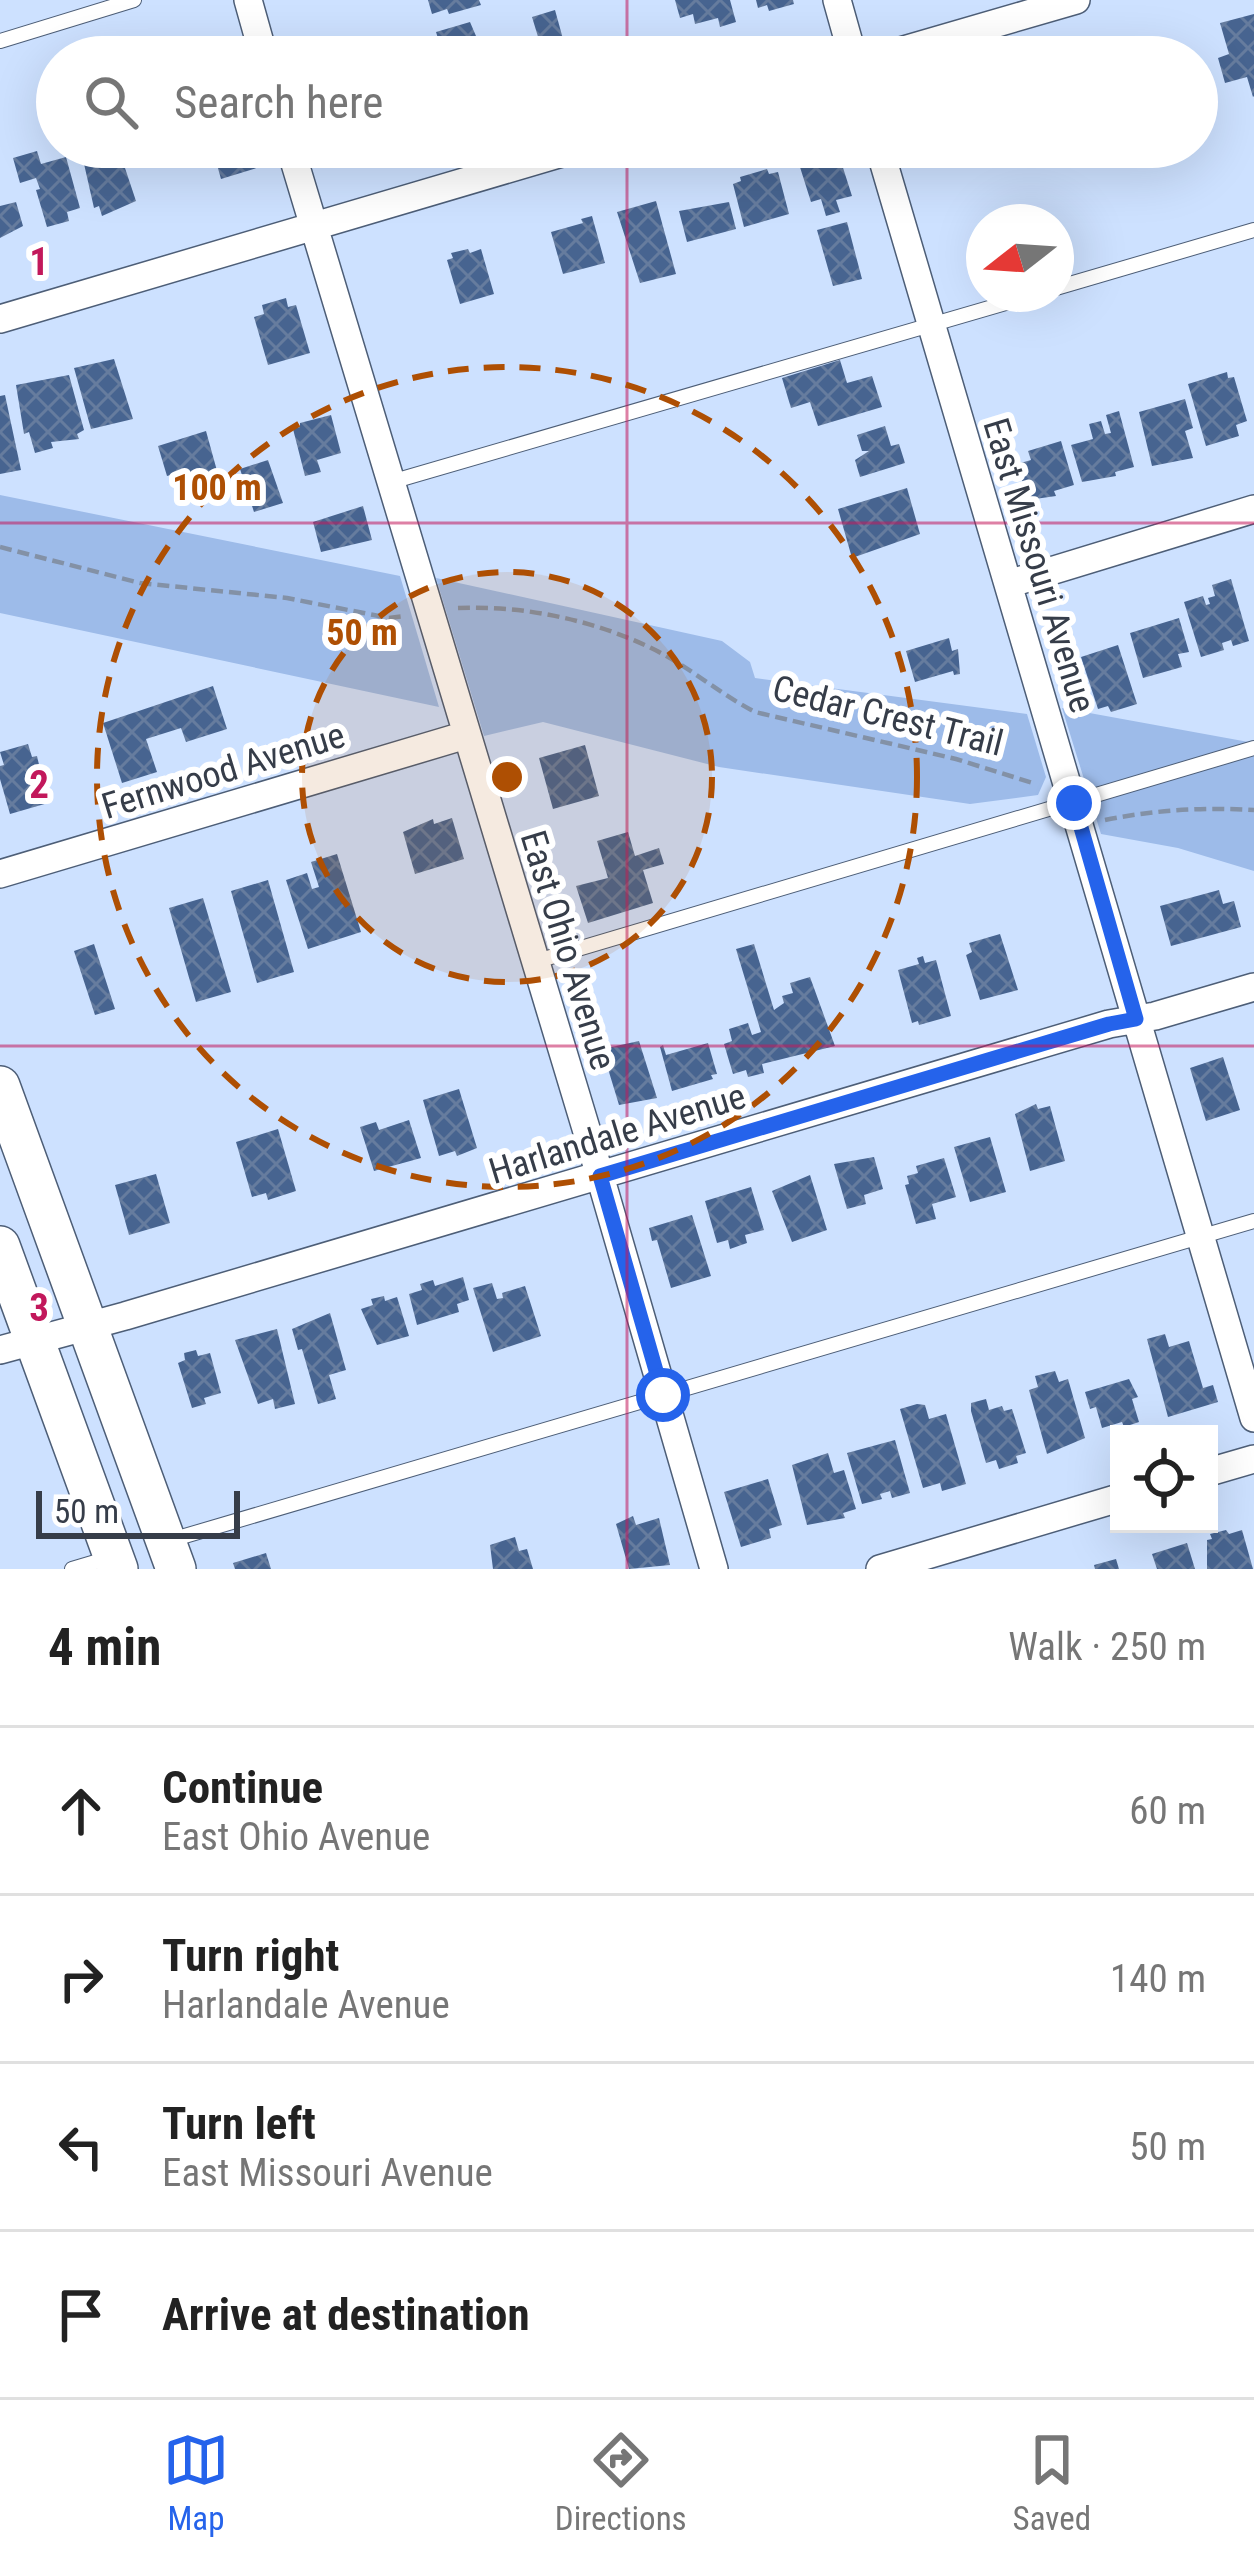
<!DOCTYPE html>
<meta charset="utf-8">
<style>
:root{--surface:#fff;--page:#f6f6f6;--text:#222;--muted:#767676;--line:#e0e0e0;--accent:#2563eb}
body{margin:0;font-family:"Roboto Condensed",sans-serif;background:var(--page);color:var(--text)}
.controls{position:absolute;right:36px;bottom:36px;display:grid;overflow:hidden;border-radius:0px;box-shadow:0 12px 48px #0002}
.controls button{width:108px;height:108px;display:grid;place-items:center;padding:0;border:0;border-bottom:3px solid var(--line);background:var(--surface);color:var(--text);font:60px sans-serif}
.compass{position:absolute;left:966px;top:204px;width:108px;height:108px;border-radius:50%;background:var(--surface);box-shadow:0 12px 48px #0002;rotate:253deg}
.scale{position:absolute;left:36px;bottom:30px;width:204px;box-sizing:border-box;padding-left:12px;border:6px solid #363d49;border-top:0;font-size:33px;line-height:42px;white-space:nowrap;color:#363d49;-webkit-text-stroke:9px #fff;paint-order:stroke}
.stop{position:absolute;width:36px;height:36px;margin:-27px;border:9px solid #2563eb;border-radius:50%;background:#fff}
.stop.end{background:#2563eb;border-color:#fff;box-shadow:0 3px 12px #0008}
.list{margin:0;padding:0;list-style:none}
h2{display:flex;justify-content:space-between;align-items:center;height:156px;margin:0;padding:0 48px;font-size:51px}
h2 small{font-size:39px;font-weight:400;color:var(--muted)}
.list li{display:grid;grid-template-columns:78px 1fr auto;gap:36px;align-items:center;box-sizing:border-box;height:168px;padding:0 48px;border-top:3px solid var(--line)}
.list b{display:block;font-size:45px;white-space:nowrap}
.list p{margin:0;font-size:39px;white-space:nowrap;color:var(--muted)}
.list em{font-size:39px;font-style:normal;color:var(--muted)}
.icon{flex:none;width:66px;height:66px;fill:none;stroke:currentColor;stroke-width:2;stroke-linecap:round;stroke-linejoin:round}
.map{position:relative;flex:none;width:1254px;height:1569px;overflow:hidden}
.search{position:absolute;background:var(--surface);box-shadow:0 12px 48px #0002;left:36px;right:36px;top:36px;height:132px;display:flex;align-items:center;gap:30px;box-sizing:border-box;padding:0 42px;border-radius:66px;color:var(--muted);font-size:45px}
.sheet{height:828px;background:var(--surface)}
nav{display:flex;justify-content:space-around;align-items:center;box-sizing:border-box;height:168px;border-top:3px solid var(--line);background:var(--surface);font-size:33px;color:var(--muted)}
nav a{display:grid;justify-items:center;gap:6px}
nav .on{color:var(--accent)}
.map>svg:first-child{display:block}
.park{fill:#9dbbe9}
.building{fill:url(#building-cross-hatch)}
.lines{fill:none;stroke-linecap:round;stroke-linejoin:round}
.service-casing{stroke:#4d5e77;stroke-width:16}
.minor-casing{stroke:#4d5e77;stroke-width:30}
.secondary-casing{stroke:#4d5e77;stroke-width:42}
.path{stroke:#8391a6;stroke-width:4.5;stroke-dasharray:12 6;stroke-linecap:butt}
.service{stroke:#fff;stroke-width:14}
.minor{stroke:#fff;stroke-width:27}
.secondary{stroke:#fff;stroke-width:39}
.route{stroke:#2563eb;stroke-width:15}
.grid{fill:none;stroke:#c2185b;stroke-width:3;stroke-opacity:0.55}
.ring{fill:none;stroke:#ae4f03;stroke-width:6;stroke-dasharray:21 15}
.labels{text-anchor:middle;stroke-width:12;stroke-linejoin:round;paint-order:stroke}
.street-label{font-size:36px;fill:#363d49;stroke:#fff}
.grid-label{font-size:39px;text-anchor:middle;font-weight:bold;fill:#c2185b;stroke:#fff;stroke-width:12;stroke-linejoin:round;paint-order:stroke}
.centre{fill:#ae4f03;stroke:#fff;stroke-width:6}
.ring-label{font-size:36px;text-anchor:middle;font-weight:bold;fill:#ae4f03;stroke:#fff;stroke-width:12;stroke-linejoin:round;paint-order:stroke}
</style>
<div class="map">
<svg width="1254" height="1569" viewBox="0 0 1254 1569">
<defs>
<pattern id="building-cross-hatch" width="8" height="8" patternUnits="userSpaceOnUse" patternTransform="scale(3)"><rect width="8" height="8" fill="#476490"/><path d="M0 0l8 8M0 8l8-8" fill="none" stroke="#667c9e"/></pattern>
</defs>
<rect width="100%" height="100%" fill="#cde1ff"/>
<!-- park -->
<path class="park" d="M0,495L400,576L439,707L0,613Z
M436,578L722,641L750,662L755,678L1027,714L1046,777L1038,795L970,804L719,767L543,722L484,736Z
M1062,708L1254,743V871L1178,848L1101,834Z"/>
<!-- building -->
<path class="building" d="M428,0H479L481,5L449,14L447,9L432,14Z
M675,0H730L736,22L720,27L718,18L695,24L693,14L680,18Z
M756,0H793L794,4L769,11L767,5L758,8Z
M555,10L568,57H520L517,46L539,40L532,17Z
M1254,14V96L1253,97L1247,77L1225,83L1218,58L1229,54L1220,23Z
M470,22L485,57H444L436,32Z
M416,37L422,57H399L395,43Z
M106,147H118L136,201L102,216L99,206L94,208L82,155Z
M212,147H257L263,166L221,179Z
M827,147L830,154L838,152L852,196L836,200L840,212L826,216L821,199L811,202L799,164L807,161L805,154Z
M982,147H1038V148L997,160L994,149L983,152Z
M37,151L41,164L66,157L80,208L67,212L69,221L47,227L36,190L40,189L36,178L20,183L13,158Z
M767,169L769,174L778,172L789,214L744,227L733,184L741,181L740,177Z
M656,201L676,274L640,283L617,212Z
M16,202L23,226L0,238V206Z
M729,202L736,229L687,242L679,211Z
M592,216L605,263L563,274L551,232L583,223L581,219Z
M847,222L862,279L833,286L817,230Z
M468,249L470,253L481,249L494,294L460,304L447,260L453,258L451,253Z
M286,298L288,307L296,305L310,353L268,365L254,317L264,314L262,305Z
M114,359L133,419L91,429L74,368Z
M840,360L847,383L872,376L882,407L818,426L810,402L791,408L782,378Z
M1227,372L1228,378L1234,377L1247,421L1236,425L1239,436L1206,446L1188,384Z
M69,375L84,430L77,434L79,439L51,442L53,448L35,453L29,432L24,434L16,385Z
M5,395L21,470L0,474V396Z
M1185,399L1193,428L1185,431L1193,458L1152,466L1139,412Z
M1119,411L1134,467L1115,472L1116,476L1082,482L1071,445L1093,439L1089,424L1101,421L1105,434L1111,433L1106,415Z
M331,415L341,453L317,460L321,472L305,476L293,429L300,427V423Z
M885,426L891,446L899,444L905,463L860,477L855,460L869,451H862L857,435Z
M206,431L219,478L194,485L189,470L167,476L158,446Z
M1061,441L1074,485L1054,491L1056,496L1028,500L1017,464L1031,460L1028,451Z
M268,460L283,503L254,512L240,469Z
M907,488L920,534L852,558L838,509Z
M363,506L372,540L321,552L313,522Z
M1231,579L1249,641L1233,646L1231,640L1222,643L1224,650L1201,657L1184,602L1203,596L1206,605L1210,604L1208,598L1215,596L1212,585Z
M1179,618L1189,652L1178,654L1182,667L1143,678L1130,633Z
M949,638L952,651L958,649L960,674L954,675L953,671L915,682L906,651Z
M1118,645L1137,704L1111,712L1108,706L1098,709L1081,657Z
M213,686L227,729L186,742L181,728L146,739L157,772L122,783L103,723Z
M28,744L32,757L37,756L48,803L10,814L0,779V766L4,765L0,752Z
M585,745L599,796L553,809L539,758Z
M452,818L464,859L415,874L403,832L433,819L434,824Z
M628,832L635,856L659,848L664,864L643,870L653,903L588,923L576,886L608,878L597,841Z
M337,854L361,932L308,949L286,880L307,873L312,889L319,887L311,862Z
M268,880L294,972L257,983L231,891Z
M1219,890L1223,904L1234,901L1241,927L1171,946L1160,906Z
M203,898L231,992L196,1002L169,908Z
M1000,934L1018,990L980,1000L966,955L972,952L969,943Z
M94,944L115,1009L95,1015L74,951Z
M754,944L774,1010L784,1003L782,996L793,993L790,983L810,977L835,1046L762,1064L764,1073L748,1077L746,1070L733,1074L724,1044L732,1041L729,1029L748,1023L752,1035L761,1032L736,949Z
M923,956L925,963L936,960L951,1016L919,1025L918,1021L912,1023L898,970L919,964L917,958Z
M639,1041L657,1098L619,1105L602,1049Z
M708,1043L717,1074L711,1075L713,1079L672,1091L660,1047L663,1045L666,1055Z
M1223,1057L1240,1110L1206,1121L1190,1068Z
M459,1089L477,1148L457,1156L455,1151L439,1156L423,1100Z
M1036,1104L1038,1109L1050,1106L1065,1161L1030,1171L1015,1114Z
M409,1120L421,1158L374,1171L360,1127L376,1122L379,1130Z
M278,1129L296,1191L268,1200L266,1193L252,1197L236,1142Z
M990,1137L1006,1192L970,1202L954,1147Z
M874,1157L883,1189L864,1195L866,1204L847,1209L834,1164Z
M944,1158L956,1197L932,1204L936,1219L916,1224L905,1185L909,1184L907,1176L918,1173L916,1166Z
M156,1174L170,1223L129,1235L115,1185Z
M810,1175L827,1230L792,1242L772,1191Z
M751,1187L764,1230L745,1235L747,1243L730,1249L728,1240L717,1243L705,1201Z
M692,1215L711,1276L671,1288L657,1240L652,1241L649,1228Z
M463,1277L469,1300L457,1304L459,1312L417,1325L409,1294L422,1290L420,1284L433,1280L435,1286Z
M492,1283L497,1299L503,1298L502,1293L525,1286L541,1336L493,1352L473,1288Z
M384,1296L385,1301L397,1297L409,1336L377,1345L361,1309L373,1305L371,1299Z
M330,1313L346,1370L329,1375L336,1399L318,1404L302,1349L298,1350L292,1329Z
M277,1329L295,1404L275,1409L273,1399L258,1404L235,1340Z
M1165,1334L1169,1347L1189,1341L1203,1388L1213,1385L1218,1402L1168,1417L1147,1339Z
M196,1350L198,1356L210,1353L221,1393L204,1398L206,1404L192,1408L178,1363L185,1360L184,1353Z
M1055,1371L1059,1382L1068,1379L1085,1438L1047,1454L1029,1390L1038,1387L1035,1376Z
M1129,1379L1138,1397L1132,1399L1139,1422L1124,1427L1122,1422L1102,1428L1096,1407L1090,1409L1085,1392Z
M986,1399L989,1410L1002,1406L1004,1411L1012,1409L1026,1453L1016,1456L1018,1463L999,1469L996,1460L986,1463L971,1411V1403Z
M917,1404L925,1405L929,1419L946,1414L966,1484L942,1491L940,1483L923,1488L900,1409Z
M895,1440L910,1493L892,1498L890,1491L880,1494L882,1499L862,1504L847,1453Z
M828,1453L834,1473L844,1470L856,1509L843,1513L845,1518L807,1525L792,1465Z
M768,1479L782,1525L769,1529L771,1538L741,1547L724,1492Z
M633,1516L636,1525L659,1518L670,1565L629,1569L616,1524Z
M1226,1530L1229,1534L1242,1530L1253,1569H1207V1540L1212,1539L1210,1534Z
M515,1537L519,1551L527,1549L533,1569H493L490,1545Z
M1187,1543L1195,1569H1157L1152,1554Z
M266,1553L271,1569H235L233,1563Z
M1116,1559L1119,1569H1095L1094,1565Z"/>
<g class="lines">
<defs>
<path id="service" d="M0,41L134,0
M1056,288L1254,230
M391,482L1037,294
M534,962L1254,748
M171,1540L1254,1221
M72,1569L109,1558"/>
<path id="minor" d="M248,0L264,57
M837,0L853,57
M880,57L1076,0
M290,147L591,1145L714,1569
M879,147L1254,1418
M0,319L582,147
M1008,584L1254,509
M0,874L466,735
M0,1350L125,1316L1109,1024L1155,1016L1254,987
M1209,1472L1254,1459
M880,1569L1119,1498"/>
<path id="secondary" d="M0,1086L176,1569
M0,1246L118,1569"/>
</defs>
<!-- service casing -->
<use href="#service" class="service-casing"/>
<!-- minor casing -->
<use href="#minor" class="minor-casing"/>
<!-- secondary casing -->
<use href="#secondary" class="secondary-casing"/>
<!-- path -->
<path class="path" d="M0,547L140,583L287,598L389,618L405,616
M458,608C525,605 599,621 659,652C693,670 722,695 755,712L956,759L1036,784
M1105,820C1154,810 1204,807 1254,810"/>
<!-- service -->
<use href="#service" class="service"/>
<!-- minor -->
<use href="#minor" class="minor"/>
<!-- secondary -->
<use href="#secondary" class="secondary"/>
</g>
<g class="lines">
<!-- route -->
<path class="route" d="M663,1395L600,1176L1109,1024L1136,1019L1074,803"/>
</g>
<!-- grid -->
<path class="grid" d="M627,0V57M627,147V1569M0,523H1254M0,1046H1254"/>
<!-- distance rings -->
<circle cx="507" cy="777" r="205" fill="#ae4f03" fill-opacity=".12"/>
<g class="ring">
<circle cx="507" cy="777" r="205"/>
<circle cx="507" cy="777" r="410"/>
</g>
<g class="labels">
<!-- street labels -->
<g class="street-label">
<text transform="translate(1040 565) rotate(73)" y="13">East Missouri Avenue</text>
<text transform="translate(888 715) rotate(14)" y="13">Cedar Crest Trail</text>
<text transform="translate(223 770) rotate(-17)" y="13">Fernwood Avenue</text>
<text transform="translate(569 950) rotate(73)" y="13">East Ohio Avenue</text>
<text transform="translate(617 1133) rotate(-17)" y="13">Harlandale Avenue</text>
</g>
</g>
<g class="grid-label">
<text x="39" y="275">1</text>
<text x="39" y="798">2</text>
<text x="39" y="1321">3</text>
</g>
<circle cx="507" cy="777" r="18" class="centre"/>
<g class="ring-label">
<text x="217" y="500">100 m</text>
<text x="362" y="645">50 m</text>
</g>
</svg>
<div class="controls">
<button><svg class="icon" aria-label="locate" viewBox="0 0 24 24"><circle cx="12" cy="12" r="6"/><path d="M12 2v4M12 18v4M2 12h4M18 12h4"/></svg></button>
</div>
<svg class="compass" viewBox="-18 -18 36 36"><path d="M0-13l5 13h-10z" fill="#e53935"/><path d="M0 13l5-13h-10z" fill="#767676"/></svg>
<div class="scale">50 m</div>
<div class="stop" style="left:663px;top:1395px"></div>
<div class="stop end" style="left:1074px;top:803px"></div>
<div class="search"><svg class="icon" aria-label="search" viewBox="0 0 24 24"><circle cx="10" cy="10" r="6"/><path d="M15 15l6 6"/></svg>Search here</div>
</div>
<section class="sheet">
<h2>4 min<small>Walk · 250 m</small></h2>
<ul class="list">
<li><svg class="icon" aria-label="ahead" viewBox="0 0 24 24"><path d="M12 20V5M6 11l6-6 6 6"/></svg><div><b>Continue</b><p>East Ohio Avenue</p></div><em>60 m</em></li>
<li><svg class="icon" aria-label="right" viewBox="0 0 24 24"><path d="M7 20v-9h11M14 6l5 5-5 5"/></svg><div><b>Turn right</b><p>Harlandale Avenue</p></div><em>140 m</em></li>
<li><svg class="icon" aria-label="left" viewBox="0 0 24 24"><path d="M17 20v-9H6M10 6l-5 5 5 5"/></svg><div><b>Turn left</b><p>East Missouri Avenue</p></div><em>50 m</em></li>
<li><svg class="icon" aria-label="arrive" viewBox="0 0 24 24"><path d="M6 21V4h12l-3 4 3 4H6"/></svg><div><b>Arrive at destination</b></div></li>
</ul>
</section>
<nav>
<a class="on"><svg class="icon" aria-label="map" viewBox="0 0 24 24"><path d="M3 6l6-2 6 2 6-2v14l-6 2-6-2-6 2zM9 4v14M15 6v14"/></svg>Map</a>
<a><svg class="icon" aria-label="directions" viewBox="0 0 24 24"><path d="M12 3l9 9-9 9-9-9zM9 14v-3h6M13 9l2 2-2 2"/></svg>Directions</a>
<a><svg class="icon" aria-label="saved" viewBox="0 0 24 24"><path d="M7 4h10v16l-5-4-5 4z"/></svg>Saved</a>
</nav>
